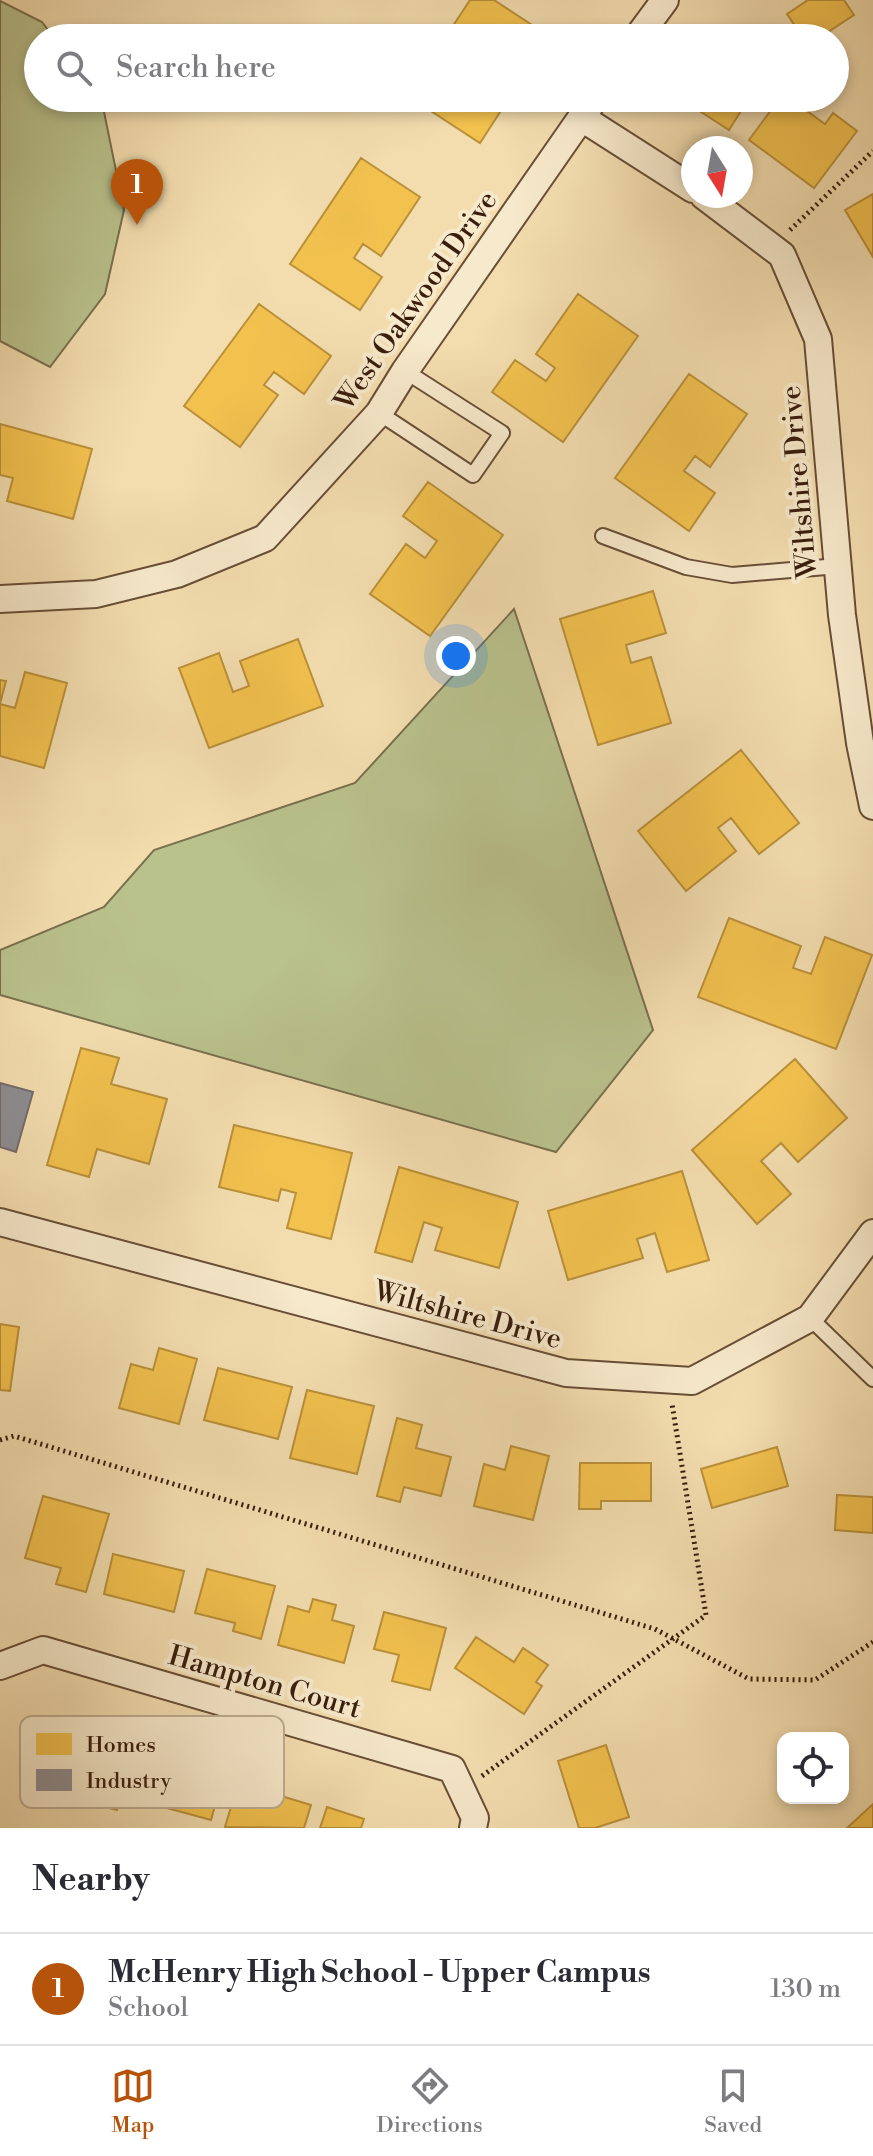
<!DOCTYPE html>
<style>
:root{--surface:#fff;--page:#f7f7f7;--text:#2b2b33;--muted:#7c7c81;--line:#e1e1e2;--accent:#b45309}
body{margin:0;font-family:"Libre Bodoni",serif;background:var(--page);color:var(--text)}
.controls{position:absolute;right:24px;bottom:24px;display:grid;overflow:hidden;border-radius:16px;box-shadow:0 4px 12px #0003}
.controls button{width:72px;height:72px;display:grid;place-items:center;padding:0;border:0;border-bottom:2px solid var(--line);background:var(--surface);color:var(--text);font:40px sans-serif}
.compass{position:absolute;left:681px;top:136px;width:72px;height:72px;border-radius:50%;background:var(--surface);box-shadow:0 4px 12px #0003;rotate:169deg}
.you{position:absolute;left:456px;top:656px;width:28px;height:28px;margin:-20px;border:6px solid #fff;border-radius:50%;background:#1a73e8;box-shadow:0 0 0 12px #1a73e833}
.badge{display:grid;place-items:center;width:52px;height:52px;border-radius:50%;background:var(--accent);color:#fff;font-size:26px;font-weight:700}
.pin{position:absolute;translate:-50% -66px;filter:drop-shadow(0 2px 4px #0008)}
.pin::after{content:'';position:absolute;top:42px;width:28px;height:24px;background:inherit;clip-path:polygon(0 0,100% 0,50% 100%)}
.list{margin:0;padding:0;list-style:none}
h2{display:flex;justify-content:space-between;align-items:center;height:104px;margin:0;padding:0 32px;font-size:34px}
h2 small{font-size:26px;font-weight:400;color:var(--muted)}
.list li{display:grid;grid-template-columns:52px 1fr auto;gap:24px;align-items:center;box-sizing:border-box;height:112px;padding:0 32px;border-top:2px solid var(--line)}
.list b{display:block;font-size:30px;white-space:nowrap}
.list p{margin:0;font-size:26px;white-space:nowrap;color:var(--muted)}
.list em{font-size:26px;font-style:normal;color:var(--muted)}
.icon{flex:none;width:44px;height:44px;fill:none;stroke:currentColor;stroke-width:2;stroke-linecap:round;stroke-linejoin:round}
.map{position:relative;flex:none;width:873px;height:1828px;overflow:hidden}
.search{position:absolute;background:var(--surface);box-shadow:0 4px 12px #0003;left:24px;right:24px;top:24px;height:88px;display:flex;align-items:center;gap:20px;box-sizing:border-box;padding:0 28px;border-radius:44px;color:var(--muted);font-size:30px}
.sheet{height:216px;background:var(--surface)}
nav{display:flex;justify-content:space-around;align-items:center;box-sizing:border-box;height:112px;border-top:2px solid var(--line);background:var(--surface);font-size:22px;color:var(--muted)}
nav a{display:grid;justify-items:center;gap:4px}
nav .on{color:var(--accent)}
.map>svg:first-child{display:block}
.green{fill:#b9c18c;stroke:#79704c;stroke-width:2}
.homes{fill:#f2c14e;stroke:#ba903a;stroke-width:2}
.industry{fill:#8d8d92;stroke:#746c6a;stroke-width:2}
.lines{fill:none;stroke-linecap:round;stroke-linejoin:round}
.lane-casing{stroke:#684e36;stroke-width:18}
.street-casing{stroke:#684e36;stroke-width:30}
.path{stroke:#391e0d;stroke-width:5;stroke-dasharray:2 4;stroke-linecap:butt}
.lane{stroke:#f7e9cb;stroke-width:14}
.street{stroke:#f7e9cb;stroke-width:26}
.labels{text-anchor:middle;stroke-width:8;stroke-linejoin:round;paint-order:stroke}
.street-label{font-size:28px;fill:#391e0d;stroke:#f7e9cb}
.key{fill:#f7e9cb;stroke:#beac92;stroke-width:2}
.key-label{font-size:22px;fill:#391e0d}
</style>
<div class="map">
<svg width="873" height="1828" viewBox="0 0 873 1828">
<rect width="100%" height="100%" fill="#f3ddaf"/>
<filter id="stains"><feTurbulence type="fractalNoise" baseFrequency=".0025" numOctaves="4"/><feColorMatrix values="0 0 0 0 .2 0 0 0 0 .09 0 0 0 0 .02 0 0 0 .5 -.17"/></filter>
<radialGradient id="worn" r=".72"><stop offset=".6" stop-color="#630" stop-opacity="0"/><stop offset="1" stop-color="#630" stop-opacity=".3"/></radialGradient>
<!-- green -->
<path class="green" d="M0,1L42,22L54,38H38V98H99L102,102L124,210L105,294L50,367L0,341Z
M514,609L653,1030L556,1152L0,995V950L104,907L154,850L355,783Z"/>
<!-- homes -->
<path class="homes" d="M470,0H494L535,27L527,38H445Z
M808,0H844L854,15L819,38H803L787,14Z
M411,98H486L502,109L480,143Z
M694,98H749L729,130L689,104Z
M780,98H789L825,124L833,113L857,131L814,188L749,140Z
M361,158L420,197L381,256L363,244L354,258L382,277L360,310L290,264Z
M873,194V257L845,210Z
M578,294L638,336L563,442L492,392L515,360L546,381L555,368L536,354Z
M259,304L331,356L304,394L274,372L264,385L278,395L240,447L184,406Z
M689,374L747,414L710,467L695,456L684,471L715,493L689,531L615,478Z
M0,424L92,449L73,519L7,501L13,478L0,475Z
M428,482L503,535L430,636L370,594L406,544L425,558L437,541L403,516Z
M653,591L666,633L626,645L631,663L651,657L671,723L598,745L560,619Z
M298,639L323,706L209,748L179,668L219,653L233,692L249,686L240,661Z
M25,672L67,683L44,768L0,756V680L6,681L0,704L15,708Z
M741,750L799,823L759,854L731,818L718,828L736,851L686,891L638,831Z
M729,918L801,946L793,968L811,974L825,937L872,955L836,1049L698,997Z
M81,1048L119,1058L111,1084L167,1099L149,1164L97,1149L89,1177L47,1165Z
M795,1059L847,1118L798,1162L781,1143L761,1161L791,1194L757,1224L692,1150Z
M234,1125L352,1153L331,1239L287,1228L296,1193L281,1189L278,1201L219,1187Z
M399,1167L518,1202L499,1268L435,1250L442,1228L424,1222L412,1262L375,1252Z
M682,1171L709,1260L667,1272L655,1233L637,1239L643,1258L568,1280L548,1211Z
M0,1324L19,1327L10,1391L0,1390Z
M159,1348L197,1359L179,1424L119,1408L131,1364L153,1370Z
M218,1368L292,1387L278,1439L204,1420Z
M307,1390L374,1406L357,1474L290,1458Z
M397,1418L422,1425L416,1448L451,1457L441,1496L404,1487L400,1502L377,1496Z
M511,1446L549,1456L533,1520L474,1506L484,1464L505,1470Z
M777,1447L788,1486L712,1508L701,1469Z
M580,1463H651V1501H601V1509H579Z
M837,1495L873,1497V1533L835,1530Z
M43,1496L109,1514L86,1592L56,1584L61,1568L25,1558Z
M113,1554L184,1571L174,1612L104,1594Z
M207,1569L275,1586L261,1639L233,1631L235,1623L195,1613Z
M313,1599L336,1605L332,1620L354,1626L344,1663L278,1645L288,1606L309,1612Z
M384,1612L446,1628L430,1690L392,1681L399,1655L374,1649Z
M476,1637L514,1662L523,1648L548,1665L536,1682L542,1686L524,1714L455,1668Z
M53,1736L131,1757L117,1810L93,1804L96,1793L42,1779Z
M606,1745L629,1817L595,1828H579L558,1761Z
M153,1757L223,1777L211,1820L141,1801Z
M238,1783L311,1805L304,1828L225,1827Z
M873,1804V1828H847Z
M327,1807L364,1819L361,1828H320Z"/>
<!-- industry -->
<path class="industry" d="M0,1083L33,1092L16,1152L0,1147Z"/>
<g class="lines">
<defs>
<path id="lane" d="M379,413L473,475L502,433L405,371
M603,536L686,567L732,575L838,566
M810,1318L873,1379"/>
<path id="street" d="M637,38L665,0
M582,118L693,189
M704,196L782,255L818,339L842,615L860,743L873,806
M0,599L96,594L177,574L265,538L379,413L405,371L595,98
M0,1222L566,1373L692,1381L810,1318L873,1233
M0,1666L43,1650L452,1769L475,1818L473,1828"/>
</defs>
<!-- lane casing -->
<use href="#lane" class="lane-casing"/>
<!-- street casing -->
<use href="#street" class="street-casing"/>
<!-- path -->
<path class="path" d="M790,230L873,151
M0,1440L14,1436L655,1629L749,1679L815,1680L873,1642
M482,1776L706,1615L672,1404"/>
<!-- lane -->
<use href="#lane" class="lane"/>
<!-- street -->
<use href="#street" class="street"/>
</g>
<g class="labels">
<!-- street labels -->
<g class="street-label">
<text transform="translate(415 300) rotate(-55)" y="10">West Oakwood Drive</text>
<text transform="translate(798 482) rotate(-95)" y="10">Wiltshire Drive</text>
<text transform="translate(468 1314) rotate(15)" y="10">Wiltshire Drive</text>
<text transform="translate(265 1681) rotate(16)" y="10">Hampton Court</text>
</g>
</g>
<!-- legend -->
<rect x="20" y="1716" width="264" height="92" rx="12" class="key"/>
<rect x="36" y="1733" width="36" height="22" fill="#f2c14e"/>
<rect x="36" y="1769" width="36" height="22" fill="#8d8d92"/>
<g class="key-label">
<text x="86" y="1752">Homes</text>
<text x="86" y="1788">Industry</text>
</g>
<rect width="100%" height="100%" filter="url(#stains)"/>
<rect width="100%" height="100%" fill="url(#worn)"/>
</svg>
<div class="controls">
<button><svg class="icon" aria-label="locate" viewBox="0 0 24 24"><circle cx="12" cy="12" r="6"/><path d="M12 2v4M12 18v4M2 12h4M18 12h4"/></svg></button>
</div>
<svg class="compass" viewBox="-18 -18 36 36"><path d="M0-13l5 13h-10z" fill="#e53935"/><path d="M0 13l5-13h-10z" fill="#7c7c81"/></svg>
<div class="you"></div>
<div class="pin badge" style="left:137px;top:225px">1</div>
<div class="search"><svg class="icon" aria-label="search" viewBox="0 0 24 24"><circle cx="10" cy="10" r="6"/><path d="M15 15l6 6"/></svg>Search here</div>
</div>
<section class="sheet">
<h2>Nearby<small></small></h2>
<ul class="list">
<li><span class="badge">1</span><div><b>McHenry High School - Upper Campus</b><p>School</p></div><em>130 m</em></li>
</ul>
</section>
<nav>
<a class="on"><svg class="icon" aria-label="map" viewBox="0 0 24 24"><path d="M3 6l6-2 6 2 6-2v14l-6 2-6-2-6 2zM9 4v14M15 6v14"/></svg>Map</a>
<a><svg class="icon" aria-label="directions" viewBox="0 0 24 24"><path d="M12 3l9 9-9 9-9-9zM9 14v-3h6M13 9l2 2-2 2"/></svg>Directions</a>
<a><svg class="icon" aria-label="saved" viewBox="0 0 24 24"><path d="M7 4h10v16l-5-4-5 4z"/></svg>Saved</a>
</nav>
